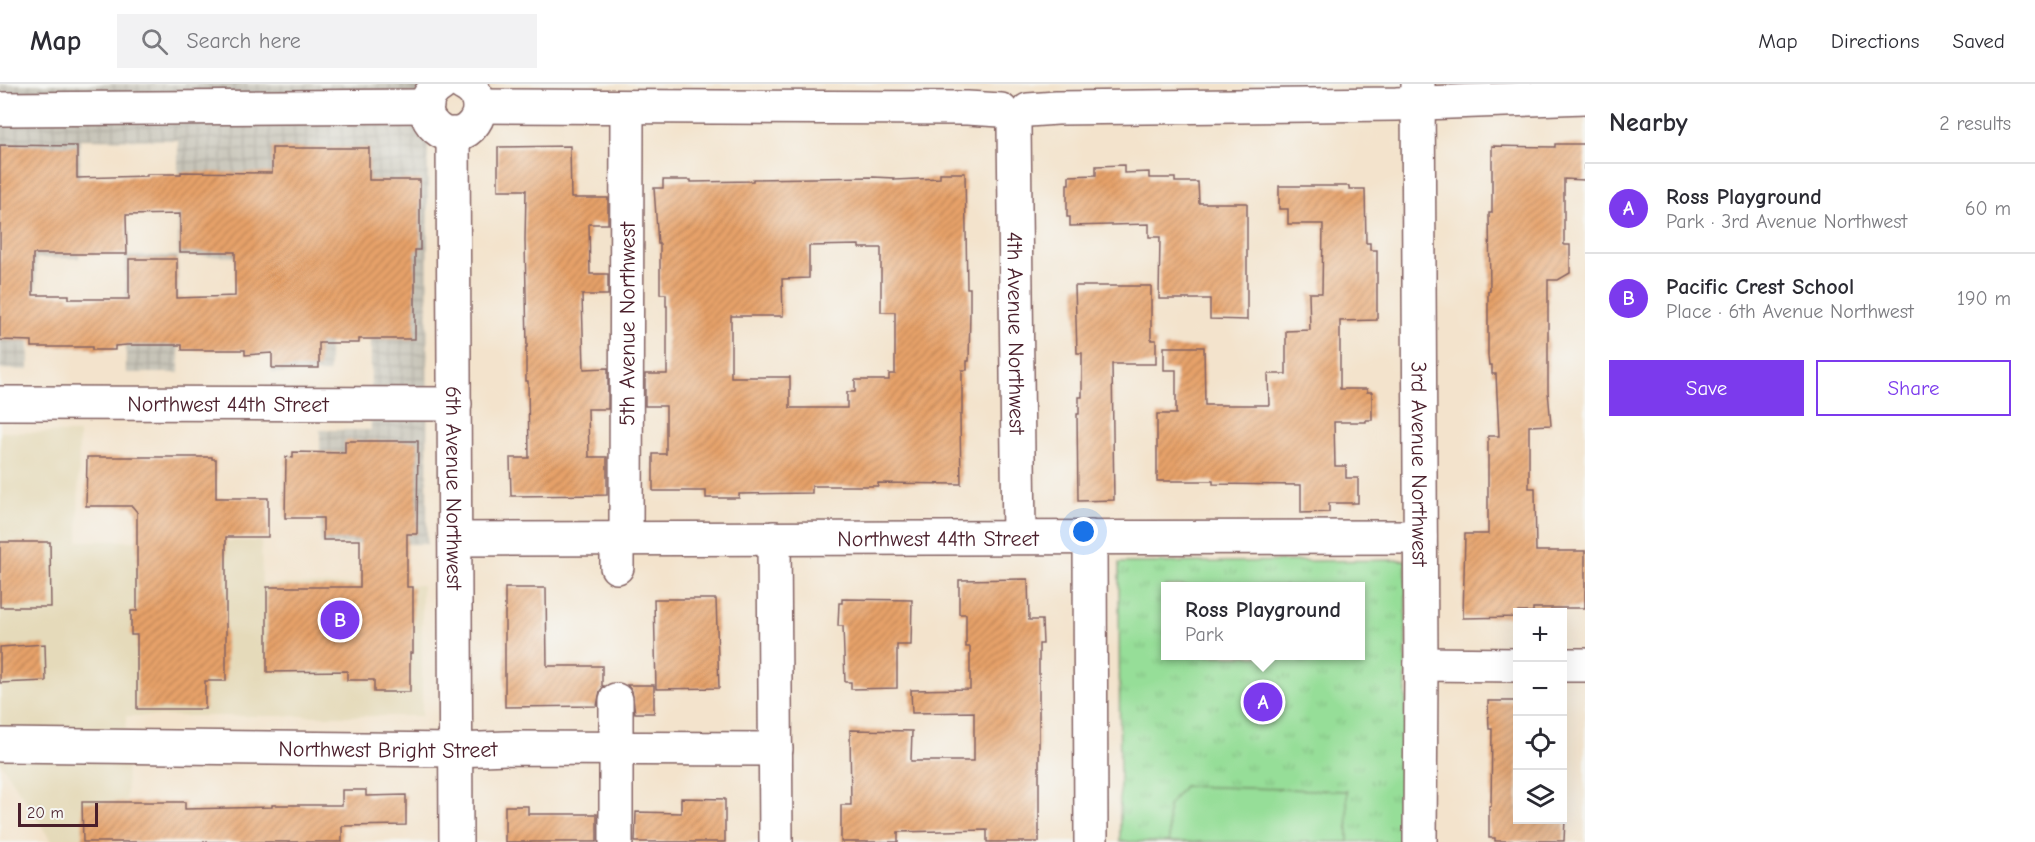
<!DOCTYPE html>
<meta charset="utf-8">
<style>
:root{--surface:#fff;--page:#f2f2f3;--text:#2b2b33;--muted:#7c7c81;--line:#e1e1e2;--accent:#7c3aed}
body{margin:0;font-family:"Comic Neue",sans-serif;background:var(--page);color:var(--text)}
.controls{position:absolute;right:18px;bottom:18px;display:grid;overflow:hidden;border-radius:0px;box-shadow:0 6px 24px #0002}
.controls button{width:54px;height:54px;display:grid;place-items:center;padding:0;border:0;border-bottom:2px solid var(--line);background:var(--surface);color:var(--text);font:30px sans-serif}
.scale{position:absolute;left:18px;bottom:15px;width:80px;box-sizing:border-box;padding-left:6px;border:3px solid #4a1f2b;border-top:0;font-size:16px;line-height:21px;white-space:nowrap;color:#4a1f2b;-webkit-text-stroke:4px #f6f6f2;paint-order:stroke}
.you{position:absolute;left:1084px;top:448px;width:21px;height:21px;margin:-15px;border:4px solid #fff;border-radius:50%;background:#1a73e8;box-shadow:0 0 0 9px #1a73e833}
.badge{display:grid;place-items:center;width:39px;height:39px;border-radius:50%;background:var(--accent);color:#fff;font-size:20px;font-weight:700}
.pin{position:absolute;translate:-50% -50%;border:3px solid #fff;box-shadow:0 2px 6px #0006}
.popup{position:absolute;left:1161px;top:498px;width:204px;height:78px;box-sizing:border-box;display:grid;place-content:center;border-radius:0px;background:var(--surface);filter:drop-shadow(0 2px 4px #0005);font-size:20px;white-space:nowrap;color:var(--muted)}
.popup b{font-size:22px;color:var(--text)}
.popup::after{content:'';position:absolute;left:50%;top:100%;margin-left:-12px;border:12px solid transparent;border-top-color:var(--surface)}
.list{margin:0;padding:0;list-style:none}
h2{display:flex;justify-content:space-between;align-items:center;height:78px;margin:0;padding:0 24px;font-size:26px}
h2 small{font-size:20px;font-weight:400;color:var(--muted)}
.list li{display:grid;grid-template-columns:39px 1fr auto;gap:18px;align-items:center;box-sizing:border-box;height:90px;padding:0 24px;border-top:2px solid var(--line)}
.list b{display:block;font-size:22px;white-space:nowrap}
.list p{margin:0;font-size:20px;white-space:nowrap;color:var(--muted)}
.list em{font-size:20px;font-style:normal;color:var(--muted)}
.actions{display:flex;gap:12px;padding:18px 24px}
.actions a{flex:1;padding:14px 0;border:2px solid var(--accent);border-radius:0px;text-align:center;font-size:21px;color:var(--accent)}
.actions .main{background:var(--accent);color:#fff}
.icon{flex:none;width:33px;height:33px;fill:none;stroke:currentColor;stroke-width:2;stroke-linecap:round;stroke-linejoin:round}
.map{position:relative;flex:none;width:1585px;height:758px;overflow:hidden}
header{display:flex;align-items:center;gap:36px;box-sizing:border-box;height:84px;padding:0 30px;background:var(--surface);border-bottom:2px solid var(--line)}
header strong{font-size:28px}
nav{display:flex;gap:33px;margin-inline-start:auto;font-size:21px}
.search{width:420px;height:54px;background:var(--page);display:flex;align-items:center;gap:15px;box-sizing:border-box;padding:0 21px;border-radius:0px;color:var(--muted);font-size:22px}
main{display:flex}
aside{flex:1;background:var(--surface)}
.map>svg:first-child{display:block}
.built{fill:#e5daba}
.industrial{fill:url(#industrial-grid)}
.park{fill:url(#park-tufts);stroke:#707e62;stroke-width:1.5;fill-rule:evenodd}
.pitch{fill:#96de98;stroke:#707e62;stroke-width:1.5}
.building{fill:url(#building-hatch);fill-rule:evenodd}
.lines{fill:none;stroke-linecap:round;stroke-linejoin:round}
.minor-casing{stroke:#856463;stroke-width:36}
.minor{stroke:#fff;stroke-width:33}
.labels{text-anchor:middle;stroke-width:5;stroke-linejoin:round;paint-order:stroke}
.street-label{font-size:22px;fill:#4a1f2b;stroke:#f6f6f2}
</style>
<header>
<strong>Map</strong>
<div class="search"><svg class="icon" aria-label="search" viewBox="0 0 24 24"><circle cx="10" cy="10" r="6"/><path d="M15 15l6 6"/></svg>Search here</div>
<nav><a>Map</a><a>Directions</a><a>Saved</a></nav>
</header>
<main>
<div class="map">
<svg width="1585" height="758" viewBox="0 0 1585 758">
<defs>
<pattern id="industrial-grid" width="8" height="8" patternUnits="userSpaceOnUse" patternTransform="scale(1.5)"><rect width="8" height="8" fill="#c7c4b8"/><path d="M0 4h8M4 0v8" fill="none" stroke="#aca89e"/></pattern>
<pattern id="park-tufts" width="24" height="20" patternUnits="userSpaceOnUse" patternTransform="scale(1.5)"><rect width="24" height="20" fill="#96de98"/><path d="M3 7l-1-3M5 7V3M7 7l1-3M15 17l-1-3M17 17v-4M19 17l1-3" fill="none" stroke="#83be83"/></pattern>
<pattern id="building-hatch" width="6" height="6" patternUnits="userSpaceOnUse" patternTransform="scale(1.5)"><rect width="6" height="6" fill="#e7a269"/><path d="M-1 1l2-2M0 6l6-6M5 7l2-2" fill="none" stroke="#bd8357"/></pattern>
</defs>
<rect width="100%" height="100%" fill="#f6f6f2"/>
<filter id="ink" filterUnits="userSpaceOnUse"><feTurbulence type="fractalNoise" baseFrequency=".0167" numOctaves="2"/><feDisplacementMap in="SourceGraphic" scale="12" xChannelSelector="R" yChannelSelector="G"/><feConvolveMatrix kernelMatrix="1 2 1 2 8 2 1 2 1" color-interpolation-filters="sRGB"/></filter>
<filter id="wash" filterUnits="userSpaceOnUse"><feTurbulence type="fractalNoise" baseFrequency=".008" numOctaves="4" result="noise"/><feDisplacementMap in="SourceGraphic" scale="24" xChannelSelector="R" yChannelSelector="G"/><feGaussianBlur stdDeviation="1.35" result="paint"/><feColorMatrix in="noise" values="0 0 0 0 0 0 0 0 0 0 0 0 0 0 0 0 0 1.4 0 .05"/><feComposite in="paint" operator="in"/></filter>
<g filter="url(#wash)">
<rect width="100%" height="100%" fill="#f3e3cc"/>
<!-- built -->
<path class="built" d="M0,348L79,349L78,457H261L262,500L422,501V632H126L127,758H52L0,678Z"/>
<!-- industrial -->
<path class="industrial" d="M0,0H428L427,460H321L320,346H371V177L329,190V289H272L271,173L178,172L179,289H126V172H178V56L80,55L79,174H36V206L28,209L29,286L0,285Z"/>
<!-- park -->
<path class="park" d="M1406,476V758H1120L1119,479ZM1166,502H1360V572H1166Z"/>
<!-- pitch -->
<path class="pitch" d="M1184,702L1347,707L1348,758H1169L1168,722Z"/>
<g id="blocks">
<!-- building -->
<path class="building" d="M1555,60H1585V96L1564,95V161H1570V189L1558,196H1548V307L1551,341L1529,342V404H1535L1536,467H1585V524H1533V528H1518V533L1463,534L1465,450H1488V352H1499L1496,290H1492V281H1489L1488,272V207H1490L1489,129H1492V62L1555,63Z
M0,61L77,62V94L147,92V90H181V88L272,89V64H369V96H420V166H415V255H359V259H319V284H272V269L245,271V266H182V261H127L115,262V266H92V263H32V257L0,256ZM180,130V168H235V212L177,214V175H129V215H69V211H33V170H127L126,131Z
M570,62L571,114H608V140H589L590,190H608V211H582L584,285L608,284V325H588L589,373H607V411L511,412L510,374H529L528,297H526V263H527L525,156L526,106H498V63Z
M1124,81V89L1149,88V94H1175V98H1198L1199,119H1247V236L1210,235V215H1159L1160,153H1149V140L1070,142V133H1067V100H1069V92L1096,91V82Z
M940,89H965L967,204H970V227L969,277H967V286H962V331H960L961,400L878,399V402H812V409L739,410V414H706V407H653V370H666V322H645V290H667V222H666V210H660V160H658L654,104H663V96H691V98L753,97V95L873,93L894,94V96L940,94ZM859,161V164H881V228H895V290H889V296H855V308H847V324H790V293H731V232H783L782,195L809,194V162Z
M1279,102H1349V105H1365L1366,159H1370V166H1377V236L1340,237V305H1367V308H1372V336H1366V338H1334L1335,382H1346V394H1358V419H1329V428L1301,429V401L1213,400V397H1157V330H1176V286H1164V263H1204L1205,321H1269L1268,290H1286V247L1310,246L1309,209H1322L1323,140H1288V125H1279Z
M1075,202H1151V256H1156V280H1112L1114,416L1078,417L1077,330H1079V313H1082V269H1077Z
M345,357H418L417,450H407V503H413V569H410V608H374V596H347V587L267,588V503H360V456H323V434H285L286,373L293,374V368L345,369Z
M87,373H212V375H216V414H268V453H226V597H205V625H137V551H131V527H137V428L132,422H86Z
M0,458H50L51,523H0Z
M1028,495L1029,536H1042L1043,560H1039V758H987V746L898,748V758H841V721H851L850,646L912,647L911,677H974V628L912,629L911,606L970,605V563H966V530H959V496Z
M505,504H546L547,582H602V602H604L600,607L597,622L505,623Z
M654,515H716L719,604L656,605Z
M842,515L912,516L911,561H897V604L851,605V598H845L843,542H838L839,519H842Z
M45,560L46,597L0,599V563Z
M627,601H654V629H635L632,607Z
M1488,617H1518V735H1565L1564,757H1495V754H1489V722H1491L1492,645H1489Z
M342,706H366V712L406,711V741L342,742V758H83L82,718H185V725L272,723V721H342Z
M681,714L725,715V758H635L636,728L681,729Z
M505,722H528V730H597V758H505Z"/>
</g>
</g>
<g filter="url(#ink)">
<use href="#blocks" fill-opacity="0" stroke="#856463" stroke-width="1.5"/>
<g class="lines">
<defs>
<g id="minor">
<path d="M442,0C432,6 425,15 426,27C427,33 431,40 436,44C464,69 501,19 463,0"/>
<path id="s1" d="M1418,0L1421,580L1420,758"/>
<path d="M479,22L967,24L1001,26"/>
<path d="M0,25L427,22"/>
<path d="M1028,26L1057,24L1396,20L1585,13"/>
<path id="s2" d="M1014,43L1019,453"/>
<path id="s3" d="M453,50L456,758"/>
<path id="s4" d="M0,319L455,320"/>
<path d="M1090,453L1091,758"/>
<path id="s5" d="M626,454L627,24"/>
<path d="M774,454L776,758"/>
<path id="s6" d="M455,455L1420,453"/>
<path d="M617,455V483"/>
<path d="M1421,580L1518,581"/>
<path d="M1562,581H1585"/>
<path id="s7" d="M0,661L456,666L507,664L776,665"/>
<path d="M616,758V616"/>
</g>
</defs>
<!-- minor casing -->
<use href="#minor" class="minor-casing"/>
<!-- minor -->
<use href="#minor" class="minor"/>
</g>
</g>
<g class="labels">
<!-- street labels -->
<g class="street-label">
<text dy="8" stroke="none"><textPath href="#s5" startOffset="214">5th Avenue Northwest</textPath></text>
<text dy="8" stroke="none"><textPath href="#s2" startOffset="206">4th Avenue Northwest</textPath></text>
<text dy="8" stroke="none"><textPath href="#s4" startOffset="228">Northwest 44th Street</textPath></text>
<text dy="8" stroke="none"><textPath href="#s1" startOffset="380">3rd Avenue Northwest</textPath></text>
<text dy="8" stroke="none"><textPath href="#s3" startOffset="354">6th Avenue Northwest</textPath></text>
<text dy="8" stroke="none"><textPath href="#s6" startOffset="483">Northwest 44th Street</textPath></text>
<text dy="8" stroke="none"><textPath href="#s7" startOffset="388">Northwest Bright Street</textPath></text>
</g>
</g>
</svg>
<div class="controls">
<button>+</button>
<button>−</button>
<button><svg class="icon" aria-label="locate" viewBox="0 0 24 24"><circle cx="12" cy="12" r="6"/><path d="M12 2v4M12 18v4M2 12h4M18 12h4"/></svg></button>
<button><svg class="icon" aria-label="layers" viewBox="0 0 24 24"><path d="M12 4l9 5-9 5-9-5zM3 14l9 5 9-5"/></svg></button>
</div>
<div class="scale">20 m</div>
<div class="you"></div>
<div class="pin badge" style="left:1263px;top:618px">A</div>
<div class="popup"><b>Ross Playground</b>Park</div>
<div class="pin badge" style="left:340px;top:536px">B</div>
</div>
<aside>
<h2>Nearby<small>2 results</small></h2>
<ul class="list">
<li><span class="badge">A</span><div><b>Ross Playground</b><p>Park · 3rd Avenue Northwest</p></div><em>60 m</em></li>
<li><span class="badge">B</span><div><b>Pacific Crest School</b><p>Place · 6th Avenue Northwest</p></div><em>190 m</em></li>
</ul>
<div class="actions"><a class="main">Save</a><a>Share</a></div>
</aside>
</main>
